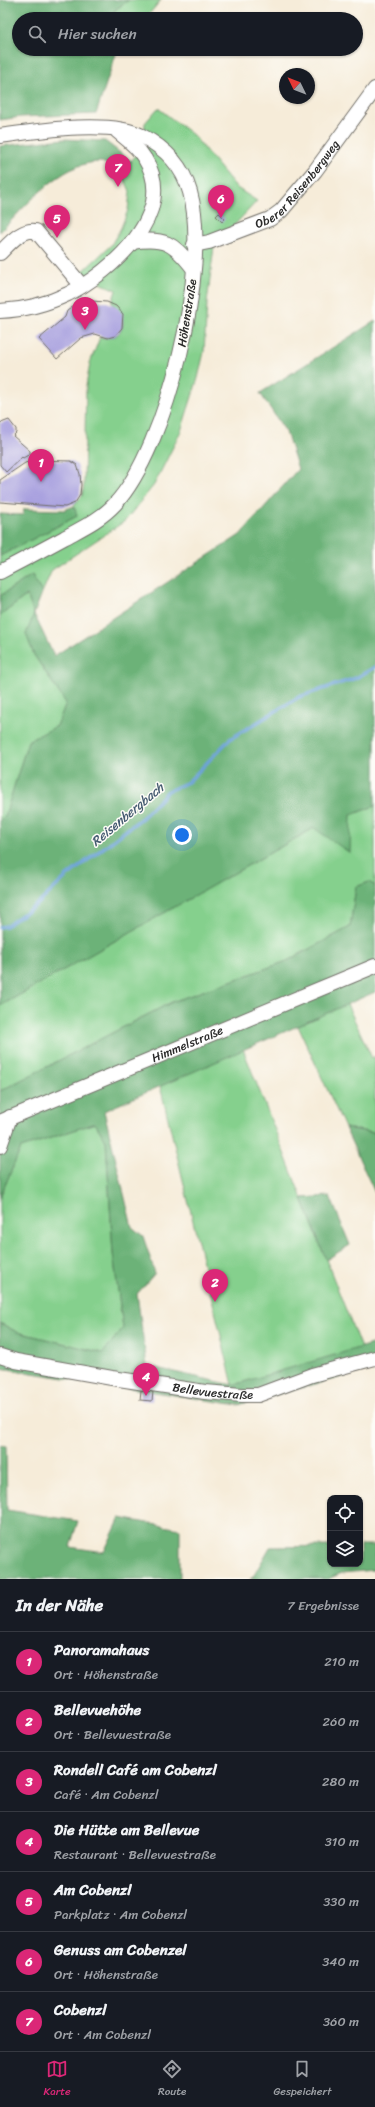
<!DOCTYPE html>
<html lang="de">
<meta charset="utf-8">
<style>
:root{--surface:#171b24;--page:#20242c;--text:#f1f3f6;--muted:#9ea1a6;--line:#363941;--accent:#db2777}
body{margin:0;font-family:Sriracha,sans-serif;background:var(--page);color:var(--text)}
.controls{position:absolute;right:12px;bottom:12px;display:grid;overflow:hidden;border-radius:8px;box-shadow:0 1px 3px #0004}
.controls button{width:36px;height:36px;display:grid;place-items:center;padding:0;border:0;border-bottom:1px solid var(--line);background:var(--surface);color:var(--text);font:20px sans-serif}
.compass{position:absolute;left:279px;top:68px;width:36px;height:36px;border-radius:50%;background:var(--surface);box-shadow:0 1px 3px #0004;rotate:313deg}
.you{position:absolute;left:182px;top:835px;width:14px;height:14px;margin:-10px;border:3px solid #fff;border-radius:50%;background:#1a73e8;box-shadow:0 0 0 6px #1a73e833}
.badge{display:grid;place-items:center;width:26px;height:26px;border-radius:50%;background:var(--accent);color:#fff;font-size:13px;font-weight:700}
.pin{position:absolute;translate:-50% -33px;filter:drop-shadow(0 1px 2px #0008)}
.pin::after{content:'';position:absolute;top:21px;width:14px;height:12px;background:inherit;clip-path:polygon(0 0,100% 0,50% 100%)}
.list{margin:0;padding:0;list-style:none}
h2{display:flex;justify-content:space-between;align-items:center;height:52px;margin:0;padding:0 16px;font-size:17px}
h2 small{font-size:13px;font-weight:400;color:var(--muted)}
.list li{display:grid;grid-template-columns:26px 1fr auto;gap:12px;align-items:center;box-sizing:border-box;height:60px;padding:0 16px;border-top:1px solid var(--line)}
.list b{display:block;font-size:15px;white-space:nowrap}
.list p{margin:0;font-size:13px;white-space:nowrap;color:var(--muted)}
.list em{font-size:13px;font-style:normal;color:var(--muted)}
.icon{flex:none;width:22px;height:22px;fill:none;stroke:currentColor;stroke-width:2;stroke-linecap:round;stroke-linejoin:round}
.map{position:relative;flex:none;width:375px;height:1579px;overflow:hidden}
.search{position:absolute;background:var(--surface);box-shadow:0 1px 3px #0004;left:12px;right:12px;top:12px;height:44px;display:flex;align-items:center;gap:10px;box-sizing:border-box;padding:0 14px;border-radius:22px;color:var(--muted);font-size:15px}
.sheet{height:472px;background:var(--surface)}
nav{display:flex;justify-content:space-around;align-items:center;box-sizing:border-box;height:56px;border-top:1px solid var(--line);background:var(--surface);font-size:11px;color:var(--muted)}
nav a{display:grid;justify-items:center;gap:2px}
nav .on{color:var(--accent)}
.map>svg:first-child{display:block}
.green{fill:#85d08d;stroke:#587e5c}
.forest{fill:#6cb278;stroke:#4c6e52}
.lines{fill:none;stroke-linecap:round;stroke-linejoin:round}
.stream{stroke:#6ca2d9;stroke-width:3.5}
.building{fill:#a9a1df}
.minor-casing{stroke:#726f68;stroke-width:16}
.minor{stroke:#fff;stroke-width:14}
.labels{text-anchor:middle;stroke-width:3;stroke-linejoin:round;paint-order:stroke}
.street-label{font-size:12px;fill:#2b2b2b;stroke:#fdfcf7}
.water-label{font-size:13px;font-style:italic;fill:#455b71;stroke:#fdfcf7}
</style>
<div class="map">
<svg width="375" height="1579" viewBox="0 0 375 1579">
<rect width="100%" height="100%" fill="#fdfcf7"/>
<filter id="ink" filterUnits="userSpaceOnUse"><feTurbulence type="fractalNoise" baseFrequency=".025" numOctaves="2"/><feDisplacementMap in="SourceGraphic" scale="8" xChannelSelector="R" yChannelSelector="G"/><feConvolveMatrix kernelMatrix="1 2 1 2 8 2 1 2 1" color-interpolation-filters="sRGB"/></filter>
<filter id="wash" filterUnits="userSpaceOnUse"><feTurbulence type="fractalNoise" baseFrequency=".012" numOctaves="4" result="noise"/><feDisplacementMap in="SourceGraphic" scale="16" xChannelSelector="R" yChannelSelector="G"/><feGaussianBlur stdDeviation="0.9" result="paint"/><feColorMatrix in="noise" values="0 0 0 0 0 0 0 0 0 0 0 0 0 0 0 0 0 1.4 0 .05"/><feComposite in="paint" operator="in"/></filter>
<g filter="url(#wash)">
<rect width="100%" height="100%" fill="#f6ecd9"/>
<!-- green -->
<path class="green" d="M129,0H161L145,19H110L115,10Z
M158,108L193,135L237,188L257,201L214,247L207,303L204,352L198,378L181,431L154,485L125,521L52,570L42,593L32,575L0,596V556L77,516L74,506L82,496L84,485L86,386L90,363L100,337C124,343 131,317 112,303L116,290L80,274L111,245L121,228L128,210L130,191L123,176L130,169L131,161L144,146L145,123Z
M27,595L34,614L27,634L34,655L66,703L57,726L28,741L5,816L0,821V616Z
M375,806V886L369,882L356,887L350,927L287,961L172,1002L0,1091V1006L314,828Z
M347,1004L372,1058L375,1056V1133L345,1128L298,1026Z
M243,1049L361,1348L233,1385L160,1086Z
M95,1123L106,1141L113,1253L123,1328L103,1353L17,1332L0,1323V1197L21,1148Z"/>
<!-- forest -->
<path class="forest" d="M0,0H129L115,10L110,19H19V49H109L116,54L96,114L21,117L0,120Z
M64,139L105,141L131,161L130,169L123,176C116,170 109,163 100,162C62,161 24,208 0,232V146Z
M375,321V806L351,815L350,853L314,828L0,1006V821L5,816L28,741L57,726L66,703L34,655L26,634L34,614L27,595L0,616V596L32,575L42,593L34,614L54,656L240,535L298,469L286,432L260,393Z
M74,506L77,516L0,556V514L23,515L24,509L64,510Z
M369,882L375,886V992L104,1111L132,1227L143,1236L155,1273L137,1294L147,1366L233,1385L375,1343V1368L238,1405L0,1368V1323L17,1332L103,1353L123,1328L113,1253L106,1141L95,1123L21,1148L0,1197V1091L172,1002L287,961L350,927L356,887Z
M345,1128L375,1133V1193Z
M330,1196L350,1245L326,1260L302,1198Z
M0,1445L6,1446L7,1510L78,1521L70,1547L104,1552L120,1518L180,1529V1579H0Z
M360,1545H375V1570L342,1573L328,1579H250L253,1577L270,1547L330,1546V1564H360Z"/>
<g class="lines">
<!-- stream -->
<path class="stream" d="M0,927L6,926L39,903L66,877L143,817L168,791L188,782L230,739L299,697L356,678L375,667"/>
</g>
<g id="blocks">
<!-- building -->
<path class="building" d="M219,213L225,219L222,222L216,216Z
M91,301L107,302L116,306L123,314L122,328L115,336L108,338L95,334L81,338L57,359L39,339L65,317L67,311L74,306Z
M9,420L16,429V433L13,436L30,451V454L23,458L22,457L6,472L0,465V421L1,423Z
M35,460L71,461L77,465L80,474L81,485L80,495L75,503L65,507L0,502V480L25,463Z
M141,1390L153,1392L152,1401L140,1400Z"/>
</g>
</g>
<g filter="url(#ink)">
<use href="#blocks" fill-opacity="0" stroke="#726f68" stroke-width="1"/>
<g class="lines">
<defs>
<g id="minor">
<path d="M0,136C36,131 111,119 142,136C165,148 183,167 190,192C211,266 167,448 115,504C100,520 82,528 64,538C42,550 21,561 0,572"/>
<path d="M132,242C164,237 174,243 193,268"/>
<path id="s1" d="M194,245L209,242L270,219L281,211L315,171L375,89"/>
<path d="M0,253C9,244 22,228 36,231L82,286"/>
<path d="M0,311C23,310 47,304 68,294C111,272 179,213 145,159C138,147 127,139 117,131"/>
<path id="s2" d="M0,1122L375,966"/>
<path d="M0,1146L10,1117"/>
<path id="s3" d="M0,1356L16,1361L112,1378L205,1392L242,1395H258L312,1375L375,1358"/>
</g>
</defs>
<!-- minor casing -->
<use href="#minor" class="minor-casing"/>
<!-- minor -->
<use href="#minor" class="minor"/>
</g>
</g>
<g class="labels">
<!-- street labels -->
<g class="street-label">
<text dy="4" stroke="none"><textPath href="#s1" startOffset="124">Oberer Reisenbergweg</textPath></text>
<text transform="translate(187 313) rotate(-81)" y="4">Höhenstraße</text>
<text dy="4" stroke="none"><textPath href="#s2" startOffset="203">Himmelstraße</textPath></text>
<text dy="4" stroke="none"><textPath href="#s3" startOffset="216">Bellevuestraße</textPath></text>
</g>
<!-- water labels -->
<g class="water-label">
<text transform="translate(127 814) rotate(-40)" y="5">Reisenbergbach</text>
</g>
</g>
</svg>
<div class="controls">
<button><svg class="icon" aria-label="locate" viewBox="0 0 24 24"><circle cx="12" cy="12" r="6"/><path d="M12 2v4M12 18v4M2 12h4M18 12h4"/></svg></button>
<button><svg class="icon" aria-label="layers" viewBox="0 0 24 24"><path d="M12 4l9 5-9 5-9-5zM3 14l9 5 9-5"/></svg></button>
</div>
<svg class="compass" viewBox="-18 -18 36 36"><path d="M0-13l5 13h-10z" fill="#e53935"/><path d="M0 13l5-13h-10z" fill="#9ea1a6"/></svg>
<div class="you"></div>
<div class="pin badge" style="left:41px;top:482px">1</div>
<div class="pin badge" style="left:215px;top:1302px">2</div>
<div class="pin badge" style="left:85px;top:330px">3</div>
<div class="pin badge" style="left:146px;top:1396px">4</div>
<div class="pin badge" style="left:57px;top:238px">5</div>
<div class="pin badge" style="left:221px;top:218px">6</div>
<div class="pin badge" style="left:118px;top:187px">7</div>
<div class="search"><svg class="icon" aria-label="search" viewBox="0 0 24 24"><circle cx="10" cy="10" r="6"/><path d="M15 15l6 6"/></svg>Hier suchen</div>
</div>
<section class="sheet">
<h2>In der Nähe<small>7 Ergebnisse</small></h2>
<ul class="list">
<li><span class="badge">1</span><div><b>Panoramahaus</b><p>Ort · Höhenstraße</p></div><em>210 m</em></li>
<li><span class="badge">2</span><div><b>Bellevuehöhe</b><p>Ort · Bellevuestraße</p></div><em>260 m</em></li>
<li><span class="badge">3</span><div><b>Rondell Café am Cobenzl</b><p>Café · Am Cobenzl</p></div><em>280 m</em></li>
<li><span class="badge">4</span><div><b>Die Hütte am Bellevue</b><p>Restaurant · Bellevuestraße</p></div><em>310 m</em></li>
<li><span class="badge">5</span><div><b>Am Cobenzl</b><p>Parkplatz · Am Cobenzl</p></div><em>330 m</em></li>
<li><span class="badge">6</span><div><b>Genuss am Cobenzel</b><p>Ort · Höhenstraße</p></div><em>340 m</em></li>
<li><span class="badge">7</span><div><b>Cobenzl</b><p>Ort · Am Cobenzl</p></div><em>360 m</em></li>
</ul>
</section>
<nav>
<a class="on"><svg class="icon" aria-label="map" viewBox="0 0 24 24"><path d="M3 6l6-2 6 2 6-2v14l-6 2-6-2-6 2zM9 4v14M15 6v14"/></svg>Karte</a>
<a><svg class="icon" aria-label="directions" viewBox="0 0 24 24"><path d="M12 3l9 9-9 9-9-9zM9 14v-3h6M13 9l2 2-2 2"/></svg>Route</a>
<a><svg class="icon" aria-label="saved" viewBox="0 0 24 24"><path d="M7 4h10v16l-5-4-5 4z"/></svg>Gespeichert</a>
</nav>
